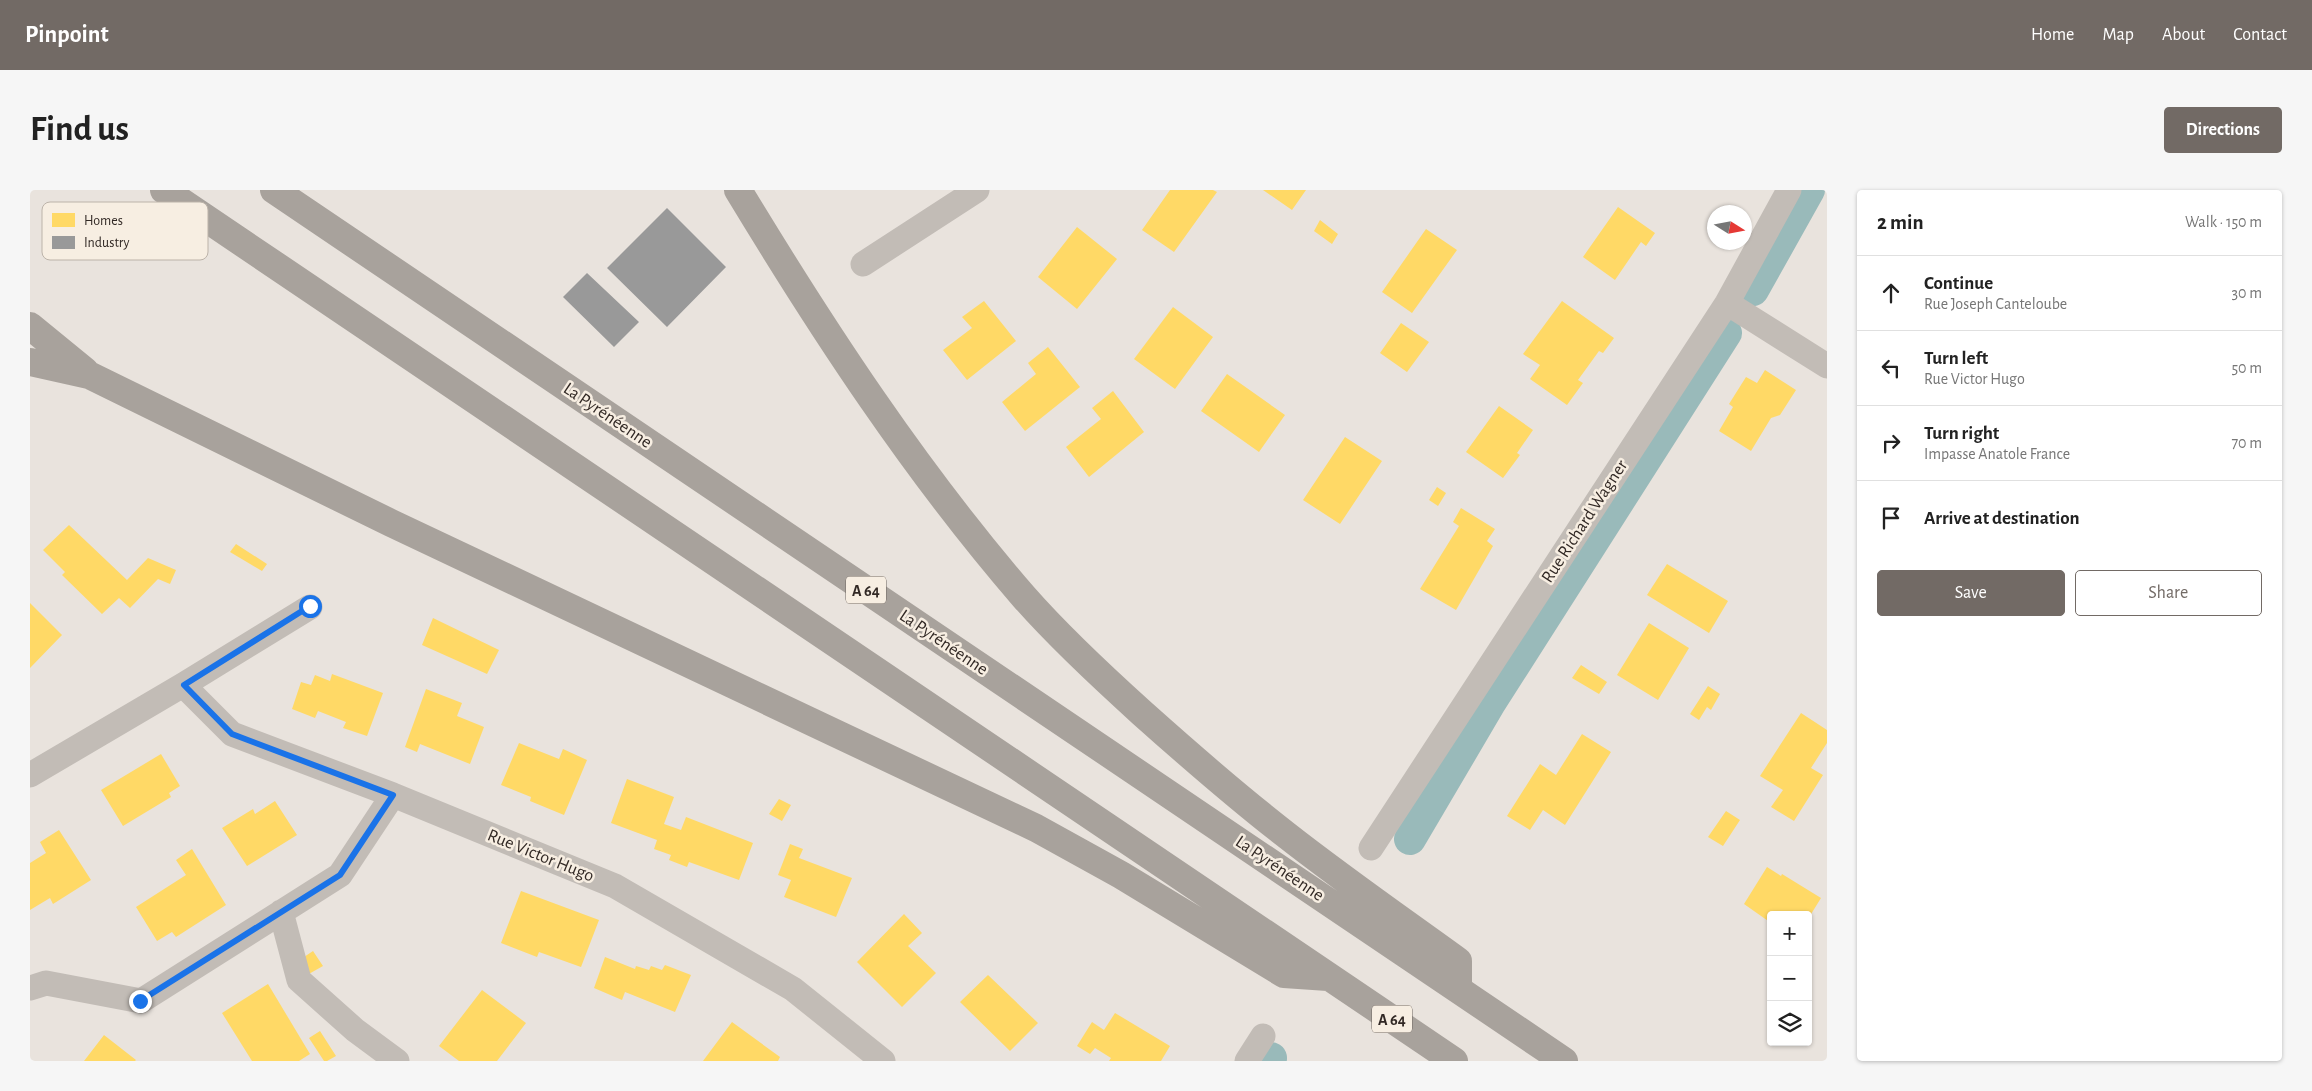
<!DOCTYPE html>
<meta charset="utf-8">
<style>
:root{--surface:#fff;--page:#f6f6f6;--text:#222;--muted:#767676;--line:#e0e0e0;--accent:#726a65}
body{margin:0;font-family:"Alegreya Sans",sans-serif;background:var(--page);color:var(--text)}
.controls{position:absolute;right:15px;bottom:15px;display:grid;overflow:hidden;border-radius:5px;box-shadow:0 1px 4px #0004}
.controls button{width:45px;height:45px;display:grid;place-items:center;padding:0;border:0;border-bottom:1px solid var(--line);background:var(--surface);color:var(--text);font:25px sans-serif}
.compass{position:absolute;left:1677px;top:15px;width:45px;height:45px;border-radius:50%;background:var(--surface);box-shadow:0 1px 4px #0004;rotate:101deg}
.stop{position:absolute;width:15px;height:15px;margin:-11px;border:4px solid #1a73e8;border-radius:50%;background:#fff}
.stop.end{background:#1a73e8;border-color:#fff;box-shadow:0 1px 5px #0008}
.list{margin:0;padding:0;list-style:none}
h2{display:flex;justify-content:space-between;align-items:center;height:65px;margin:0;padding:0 20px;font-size:21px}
h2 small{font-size:16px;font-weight:400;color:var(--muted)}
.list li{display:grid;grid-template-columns:32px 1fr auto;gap:15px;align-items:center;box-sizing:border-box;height:75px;padding:0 20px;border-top:1px solid var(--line)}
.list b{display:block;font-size:19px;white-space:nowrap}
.list p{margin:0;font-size:16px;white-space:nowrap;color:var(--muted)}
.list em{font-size:16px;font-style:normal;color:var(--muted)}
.actions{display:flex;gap:10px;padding:15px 20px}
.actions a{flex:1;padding:11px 0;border:1px solid var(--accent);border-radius:5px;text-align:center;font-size:18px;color:var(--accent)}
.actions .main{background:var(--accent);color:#fff}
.icon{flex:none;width:28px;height:28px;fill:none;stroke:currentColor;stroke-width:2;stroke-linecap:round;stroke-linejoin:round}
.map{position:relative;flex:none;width:1797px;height:871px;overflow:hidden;border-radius:5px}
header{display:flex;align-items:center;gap:30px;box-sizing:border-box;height:70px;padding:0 25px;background:var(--accent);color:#fff}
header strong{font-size:24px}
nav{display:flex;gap:28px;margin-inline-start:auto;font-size:18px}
.intro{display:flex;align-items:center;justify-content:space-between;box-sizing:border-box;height:120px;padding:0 30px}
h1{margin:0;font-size:35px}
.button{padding:12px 22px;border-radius:5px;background:var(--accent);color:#fff;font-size:18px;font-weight:700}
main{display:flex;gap:30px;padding:0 30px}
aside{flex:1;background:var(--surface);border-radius:5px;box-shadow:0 1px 4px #0004}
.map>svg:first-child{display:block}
.homes{fill:#ffd966}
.industry{fill:#999}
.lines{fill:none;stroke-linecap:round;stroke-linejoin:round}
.canal{stroke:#99baba;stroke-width:32}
.street{stroke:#c2bcb6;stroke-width:25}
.highway{stroke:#a8a29c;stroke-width:28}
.route{stroke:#1a73e8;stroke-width:6}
.labels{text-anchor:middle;stroke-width:5;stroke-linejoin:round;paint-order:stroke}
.shield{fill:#f7eee2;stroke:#6d645e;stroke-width:1}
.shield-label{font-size:16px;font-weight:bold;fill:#322925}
.street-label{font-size:18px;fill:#322925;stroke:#f7eee2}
.key{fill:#f7eee2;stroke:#bcb3a9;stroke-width:1}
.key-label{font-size:14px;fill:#322925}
</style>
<header>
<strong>Pinpoint</strong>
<nav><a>Home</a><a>Map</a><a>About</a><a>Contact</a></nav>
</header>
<div class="intro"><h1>Find us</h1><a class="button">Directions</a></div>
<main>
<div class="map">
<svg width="1797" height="871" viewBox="0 0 1797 871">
<rect width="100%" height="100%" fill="#e9e3dd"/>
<!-- homes -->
<path class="homes" d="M1140,0H1183L1187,2L1144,62L1112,40Z
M1233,0H1276L1262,20Z
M1588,17L1625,43L1616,56L1611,52L1585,90L1553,67Z
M1290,30L1308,44L1302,54L1284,41Z
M1047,37L1087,69L1047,119L1008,87Z
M1396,39L1427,60L1382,123L1352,102Z
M954,111L986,151L937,190L913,160L942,138L932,127Z
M1532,111L1584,148L1573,163L1569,161L1548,190L1553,193L1537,215L1500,189L1510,175L1493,164Z
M1143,117L1183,147L1145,199L1104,169Z
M1371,133L1399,152L1377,182L1350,163Z
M1018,157L1050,197L995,241L972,212L1006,184L998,173Z
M1735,180L1766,200L1750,225L1741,228L1721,261L1689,241L1703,217L1699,214L1716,187L1727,193Z
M1197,184L1255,225L1229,262L1171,221Z
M1083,201L1114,242L1059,287L1036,257L1071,229L1062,218Z
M1469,216L1503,240L1487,263L1490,265L1473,288L1436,262Z
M1315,247L1352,271L1310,334L1273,310Z
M1407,297L1416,303L1408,316L1399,310Z
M1431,318L1465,339L1457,351L1463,356L1426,420L1390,399L1429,336L1423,332Z
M39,335L97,390L118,368L146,380L140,394L128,389L100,418L89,408L72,424L32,385L35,382L13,360Z
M206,354L237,374L232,381L200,362Z
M1637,374L1698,411L1679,443L1617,405Z
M0,413L32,445L0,478Z
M403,428L469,460L457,484L392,455Z
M1619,433L1659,458L1628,510L1587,485Z
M1551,475L1577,492L1569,504L1542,488Z
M302,484L353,503L337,546L313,538L316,532L288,521L285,528L262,519L271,492L281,495L285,485L300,491Z
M1678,496L1690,504L1681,520L1677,517L1669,530L1660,524Z
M396,499L432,513L427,526L454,537L440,574L390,554L387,562L375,557Z
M1771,523L1797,540V553L1781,578L1793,585L1764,631L1741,617L1753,600L1730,586Z
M1552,544L1581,562L1535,635L1513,620L1500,640L1477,626L1510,574L1526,585Z
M489,553L529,569L533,559L557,570L534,625L500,611L501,607L471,595Z
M131,564L150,596L139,603L141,607L93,636L71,600Z
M597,589L644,607L634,634L651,640L656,627L723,653L709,690L659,672L657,677L639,670L641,665L624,659L627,650L581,633Z
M749,609L761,615L752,631L739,624Z
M245,611L267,645L217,676L192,638L223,619L225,624Z
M1696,621L1710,630L1693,656L1678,647Z
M29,640L61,690L23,714L20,708L0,720V673L16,663L10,652Z
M760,654L773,659L769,668L822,688L806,727L754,707L761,690L748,685Z
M162,659L196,715L146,747L142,742L127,751L106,717L156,685L146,670Z
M1737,677L1751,686L1752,684L1791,708L1778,729V725H1741V733L1714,714Z
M491,701L569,730L551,777L509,762L507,767L471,753Z
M874,724L892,743L878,756L906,783L872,817L827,772Z
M283,761L293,776L277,785L268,771Z
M575,767L605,779L606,776L619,780L621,776L632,780L635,775L661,785L645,822L595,802L592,810L564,798Z
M958,785L1008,833L980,861L930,812Z
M238,794L280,864L269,871H222L192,823Z
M452,800L496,833L467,871H429L409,856Z
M1085,823L1140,856L1131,871H1079L1081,868L1065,858L1060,864L1047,856L1062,832L1074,840Z
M702,832L750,867L748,871H673Z
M290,841L306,866L297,871H294L279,848Z
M74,845L106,870L105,871H54Z"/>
<!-- industry -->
<path class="industry" d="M637,18L696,77L637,137L577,78Z
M557,83L609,132L584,157L533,107Z"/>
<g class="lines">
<!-- canal -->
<path class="canal" d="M1723,100L1779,0
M1380,649L1460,513L1696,143
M1239,871L1241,868"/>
<!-- street -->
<path class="street" d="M833,74L947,0
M1697,113L1797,176
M153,495L202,544L363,605L585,696L763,799L853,871
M0,585L153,495L280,417
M1341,658L1697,113L1759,0
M251,722L269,790L325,840L367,871
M0,798L16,793L111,811L310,685L363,605
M1217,871L1233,846"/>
<!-- highway -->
<path class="highway" d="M134,0L1424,871
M244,0L1534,871
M708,0C794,142 885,281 994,407C1030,448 1071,486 1112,523C1159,565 1206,606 1255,644C1311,688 1370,729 1428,771V799
M0,136L55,181
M0,172L59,185L361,333L1006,638L1091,685L1254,784L1298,787"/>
</g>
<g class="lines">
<!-- route -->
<path class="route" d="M110,811L310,685L363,605L202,544L154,495L280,416"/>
</g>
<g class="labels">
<!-- shield labels -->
<g class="shield">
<rect x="816" y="386.5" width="40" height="27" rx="4"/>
<rect x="1342" y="815.5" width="40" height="27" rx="4"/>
</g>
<g class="shield-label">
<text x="836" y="406">A 64</text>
<text x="1362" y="835">A 64</text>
</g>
<!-- street labels -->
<g class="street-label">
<text transform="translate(578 225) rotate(34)" y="6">La Pyrénéenne</text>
<text transform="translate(1554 331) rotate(-57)" y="6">Rue Richard Wagner</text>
<text transform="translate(914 452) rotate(34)" y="6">La Pyrénéenne</text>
<text transform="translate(511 665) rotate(22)" y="6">Rue Victor Hugo</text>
<text transform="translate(1250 678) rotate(34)" y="6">La Pyrénéenne</text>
</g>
</g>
<!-- legend -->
<rect x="12" y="12" width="166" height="58" rx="8" class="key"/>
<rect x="22" y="23" width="23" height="14" fill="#ffd966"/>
<rect x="22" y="46" width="23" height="13" fill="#999"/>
<g class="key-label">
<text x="54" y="35">Homes</text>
<text x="54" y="57">Industry</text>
</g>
</svg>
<div class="controls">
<button>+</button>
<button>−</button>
<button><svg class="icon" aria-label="layers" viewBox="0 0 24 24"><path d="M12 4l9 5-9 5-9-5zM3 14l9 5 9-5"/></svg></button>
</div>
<svg class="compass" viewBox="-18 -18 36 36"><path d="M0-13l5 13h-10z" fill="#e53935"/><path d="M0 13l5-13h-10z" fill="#767676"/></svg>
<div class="stop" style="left:280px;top:416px"></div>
<div class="stop end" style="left:110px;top:811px"></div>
</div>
<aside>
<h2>2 min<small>Walk · 150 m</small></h2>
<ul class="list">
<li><svg class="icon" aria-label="ahead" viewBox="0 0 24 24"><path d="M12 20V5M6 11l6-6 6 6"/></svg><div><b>Continue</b><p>Rue Joseph Canteloube</p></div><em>30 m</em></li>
<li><svg class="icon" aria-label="left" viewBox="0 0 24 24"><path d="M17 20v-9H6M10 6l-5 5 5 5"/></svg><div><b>Turn left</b><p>Rue Victor Hugo</p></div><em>50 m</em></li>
<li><svg class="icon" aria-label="right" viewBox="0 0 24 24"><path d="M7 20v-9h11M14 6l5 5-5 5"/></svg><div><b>Turn right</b><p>Impasse Anatole France</p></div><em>70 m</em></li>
<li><svg class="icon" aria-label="arrive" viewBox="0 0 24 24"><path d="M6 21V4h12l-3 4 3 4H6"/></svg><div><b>Arrive at destination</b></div></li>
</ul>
<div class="actions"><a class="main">Save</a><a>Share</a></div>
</aside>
</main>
